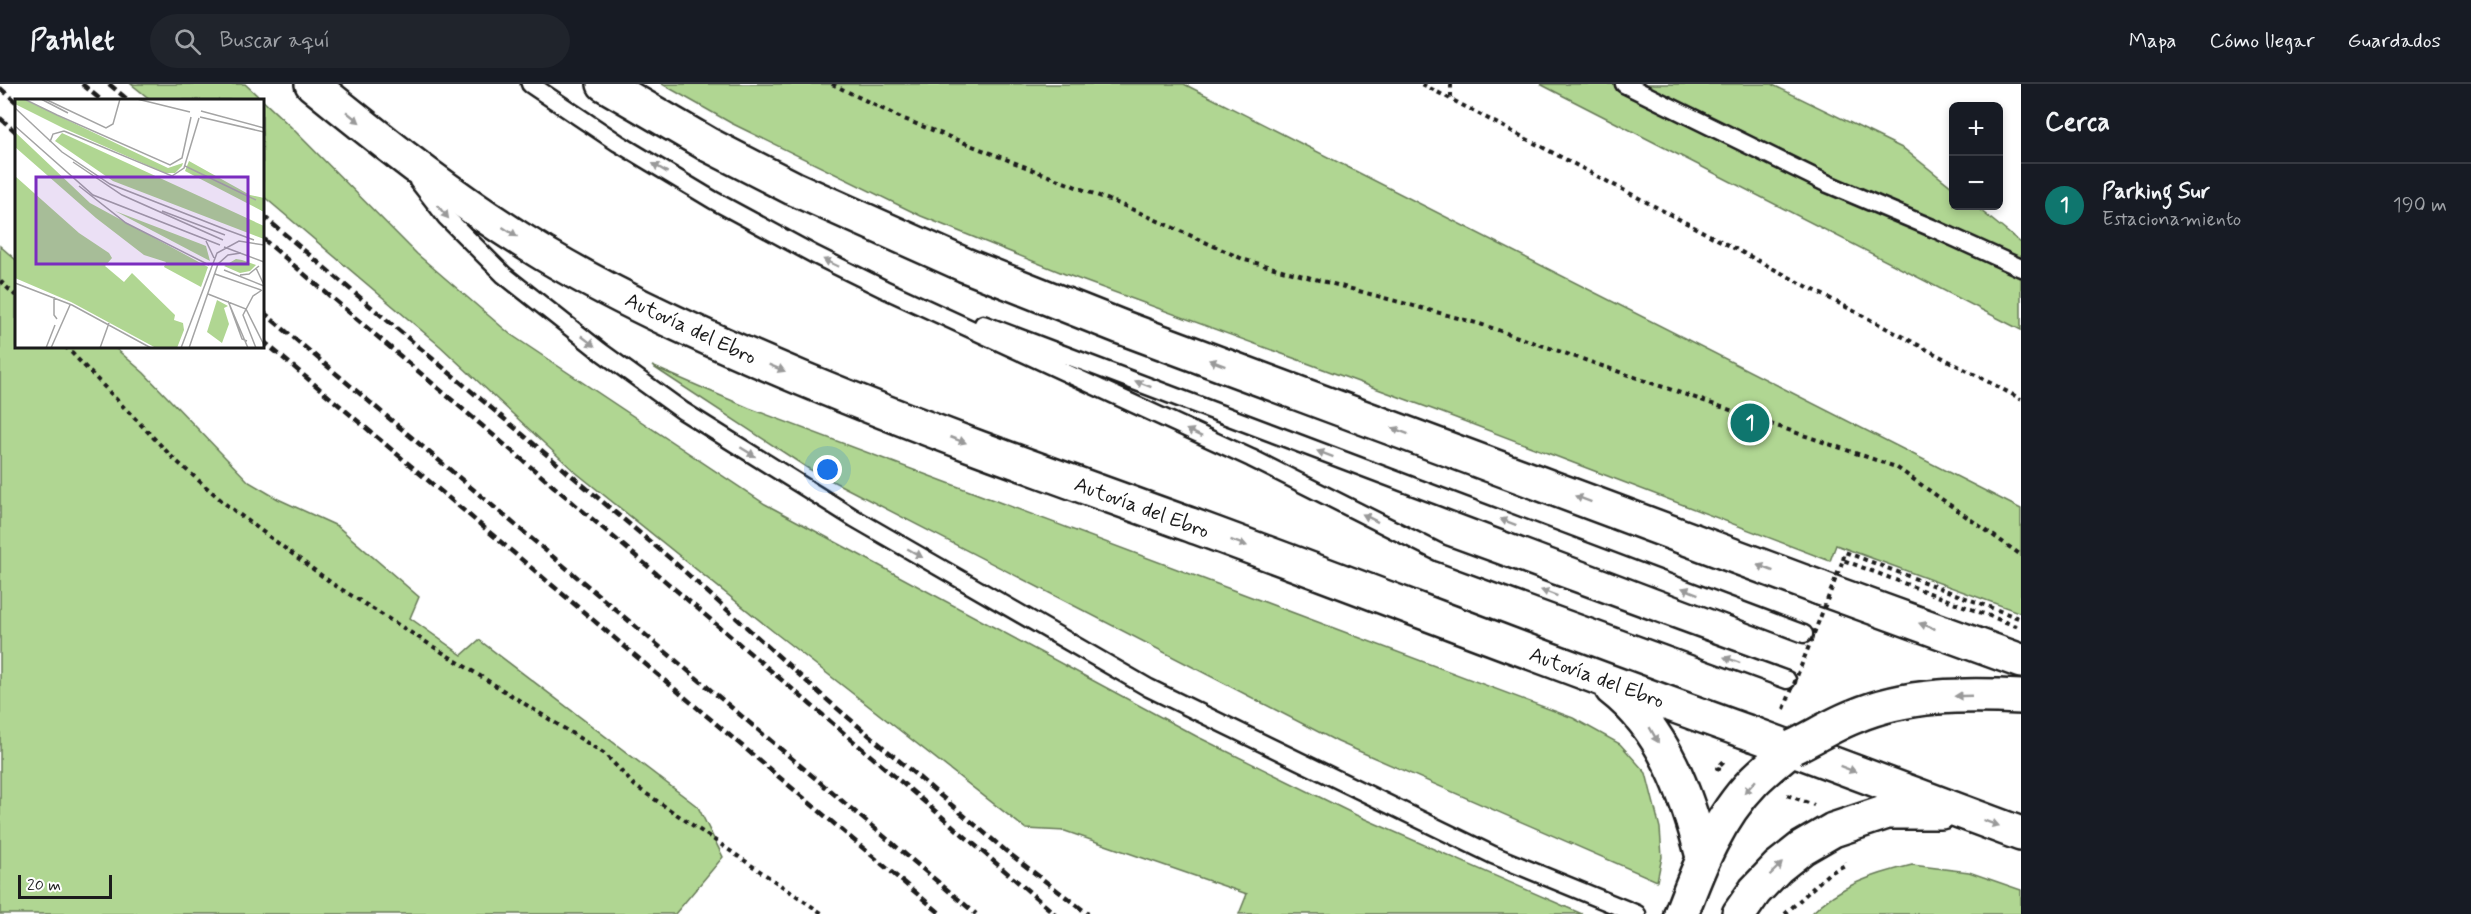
<!DOCTYPE html>
<html lang="es">
<meta charset="utf-8">
<style>
:root{--surface:#171b24;--page:#20242c;--text:#f1f3f6;--muted:#9ea1a6;--line:#363941;--accent:#0f766e}
body{margin:0;font-family:Mynerve,sans-serif;background:var(--page);color:var(--text)}
.controls{position:absolute;right:18px;top:18px;display:grid;overflow:hidden;border-radius:9px;box-shadow:0 3px 9px #0003}
.controls button{width:54px;height:54px;display:grid;place-items:center;padding:0;border:0;border-bottom:2px solid var(--line);background:var(--surface);color:var(--text);font:30px sans-serif}
.scale{position:absolute;left:18px;bottom:15px;width:94px;box-sizing:border-box;padding-left:6px;border:3px solid #1c1c1c;border-top:0;font-size:16px;line-height:21px;white-space:nowrap;color:#1c1c1c;-webkit-text-stroke:4px #fff;paint-order:stroke}
.you{position:absolute;left:828px;top:386px;width:21px;height:21px;margin:-15px;border:4px solid #fff;border-radius:50%;background:#1a73e8;box-shadow:0 0 0 9px #1a73e833}
.badge{display:grid;place-items:center;width:39px;height:39px;border-radius:50%;background:var(--accent);color:#fff;font-size:20px;font-weight:700}
.pin{position:absolute;translate:-50% -50%;border:3px solid #fff;box-shadow:0 2px 6px #0006}
.list{margin:0;padding:0;list-style:none}
h2{display:flex;justify-content:space-between;align-items:center;height:78px;margin:0;padding:0 24px;font-size:26px}
h2 small{font-size:20px;font-weight:400;color:var(--muted)}
.list li{display:grid;grid-template-columns:39px 1fr auto;gap:18px;align-items:center;box-sizing:border-box;height:84px;padding:0 24px;border-top:2px solid var(--line)}
.list b{display:block;font-size:22px;white-space:nowrap}
.list p{margin:0;font-size:20px;white-space:nowrap;color:var(--muted)}
.list em{font-size:20px;font-style:normal;color:var(--muted)}
.icon{flex:none;width:33px;height:33px;fill:none;stroke:currentColor;stroke-width:2;stroke-linecap:round;stroke-linejoin:round}
.map{position:relative;flex:none;width:2021px;height:830px;overflow:hidden}
header{display:flex;align-items:center;gap:36px;box-sizing:border-box;height:84px;padding:0 30px;background:var(--surface);border-bottom:2px solid var(--line)}
header strong{font-size:28px}
nav{display:flex;gap:33px;margin-inline-start:auto;font-size:21px}
.search{width:420px;height:54px;background:var(--page);display:flex;align-items:center;gap:15px;box-sizing:border-box;padding:0 21px;border-radius:33px;color:var(--muted);font-size:22px}
main{display:flex}
aside{flex:1;background:var(--surface)}
.map>svg:first-child{display:block}
.green{fill:#b0d692;stroke:#667957;stroke-width:1.5}
.lines{fill:none;stroke-linecap:round;stroke-linejoin:round}
.lane-casing{stroke:#1c1c1c;stroke-width:21}
.primary-casing{stroke:#1c1c1c;stroke-width:38}
.highway-casing{stroke:#1c1c1c;stroke-width:38}
.path{stroke:#1c1c1c;stroke-width:4;stroke-dasharray:4.5 4.5;stroke-linecap:butt}
.lane{stroke:#fff;stroke-width:16}
.primary{stroke:#fff;stroke-width:33}
.highway{stroke:#fff;stroke-width:33}
.rail{stroke:#1c1c1c;stroke-width:4.5;stroke-dasharray:9 4.5;stroke-linecap:butt}
.primary-bridge-casing{stroke:#1c1c1c;stroke-width:38;stroke-linecap:butt}
.path-bridge{stroke:#1c1c1c;stroke-width:4;stroke-dasharray:4.5 4.5;stroke-linecap:butt}
.primary-bridge{stroke:#fff;stroke-width:33}
.oneway{fill:#999}
.labels{text-anchor:middle;stroke-width:4.5;stroke-linejoin:round;paint-order:stroke}
.street-label{font-size:21px;fill:#1c1c1c;stroke:#fff}
.inset-road{fill:none;stroke:#a4a4a4;stroke-width:1.5}
.view{fill:#7b2cbf;fill-opacity:0.15;stroke:#7b2cbf;stroke-width:3}
.inset-edge{fill:none;stroke:#1c1c1c;stroke-width:3}
</style>
<header>
<strong>Pathlet</strong>
<div class="search"><svg class="icon" aria-label="search" viewBox="0 0 24 24"><circle cx="10" cy="10" r="6"/><path d="M15 15l6 6"/></svg>Buscar aquí</div>
<nav><a>Mapa</a><a>Cómo llegar</a><a>Guardados</a></nav>
</header>
<main>
<div class="map">
<svg width="2021" height="830" viewBox="0 0 2021 830">
<rect width="100%" height="100%" fill="#fff"/>
<filter id="ink" filterUnits="userSpaceOnUse"><feTurbulence type="fractalNoise" baseFrequency=".0167" numOctaves="2"/><feDisplacementMap in="SourceGraphic" scale="12" xChannelSelector="R" yChannelSelector="G"/><feConvolveMatrix kernelMatrix="1 2 1 2 8 2 1 2 1" color-interpolation-filters="sRGB"/></filter>
<g filter="url(#ink)">
<!-- green -->
<path class="green" d="M131,0H245L290,42L417,170L510,250L765,420L1196,652L1356,731L1582,830H1239L1247,810L1065,747L1026,745L774,548L574,387L440,262L263,112L262,16H151Z
M662,0H1184L2021,425V529L1836,461L1830,477L1440,328L1065,190L921,132L731,39Z
M1540,0H1771L1904,65L1953,104L1954,122H1975L2021,159V246Z
M0,162L16,176V262L114,263L144,289L249,398L278,415L337,442L419,513L410,534L462,571L479,556L698,723L723,773L675,830H0Z
M652,282L749,324L1573,634L1620,660L1646,689L1660,744L1662,773L1657,797L1338,658L809,385Z
M1912,781L1969,788L2021,806V830H1811C1839,801 1875,790 1912,781Z"/>
<g class="lines">
<defs>
<path id="lane" d="M530,0L618,59L713,116L815,171L884,205L1251,374L1440,469L1787,596
M1624,0L1828,100L1937,146L2021,184
M418,97L446,133L504,191L600,267L683,327L854,434L1149,604L1493,771L1637,830
M983,240L1804,550"/>
<path id="primary" d="M1820,504L2021,577
M1753,650L2021,750
M1681,830C1699,782 1718,734 1754,697C1766,685 1780,674 1793,663
M1739,830L1755,807L1778,783L1802,764L1833,746L1887,728H1941"/>
<path id="highway" d="M312,0C387,61 461,120 544,170C626,219 715,258 803,295C933,349 1066,396 1199,444C1384,512 1567,584 1753,650
M604,0L709,61L793,104L965,181L1121,243L1820,504
M1612,605C1664,645 1687,711 1703,773"/>
</defs>
<!-- lane casing -->
<use href="#lane" class="lane-casing"/>
<!-- primary casing -->
<use href="#primary" class="primary-casing"/>
<!-- highway casing -->
<use href="#highway" class="highway-casing"/>
<!-- path -->
<path class="path" d="M832,0L899,33L1127,123L1245,176L1480,240L1896,383L2021,471
M1422,0L2021,315
M1451,0V15
M0,197L16,212
M65,262L174,375L228,422L333,500L605,670L635,702L823,830
M1843,476L1845,468L2021,535
M1721,685L1717,684L1726,675
M1787,711L1814,721
M1785,830L1828,790L1845,781L1844,778"/>
<!-- lane -->
<use href="#lane" class="lane"/>
<!-- primary -->
<use href="#primary" class="primary"/>
<!-- highway -->
<use href="#highway" class="highway"/>
<!-- rail -->
<path class="rail" d="M82,0L101,16
M109,0L128,16
M0,4L16,18
M0,34L16,48
M262,131L673,477L825,614L1006,767L1088,830
M262,154C526,380 792,603 1055,830
M262,227L976,830
M262,256L941,830"/>
<defs>
<path id="primary-bridge" d="M1793,663C1814,653 1834,640 1855,632C1907,610 1966,610 2021,613"/>
</defs>
<!-- primary-bridge casing -->
<use href="#primary-bridge" class="primary-bridge-casing"/>
<!-- path-bridge -->
<path class="path-bridge" d="M1784,625L1843,476L2021,544"/>
<!-- primary-bridge -->
<use href="#primary-bridge" class="primary-bridge"/>
</g>
<!-- one-way arrows -->
<defs><path id="oneway-solid" d="M-6-.8H1V-3.2L6.5 0L1 3.2V.8H-6Z" transform="scale(1.5)"/></defs>
<g class="oneway">
<use href="#oneway-solid" transform="translate(353 33) rotate(39)"/>
<use href="#oneway-solid" transform="translate(660 84) rotate(-149)"/>
<use href="#oneway-solid" transform="translate(443 128) rotate(50)"/>
<use href="#oneway-solid" transform="translate(510 148) rotate(33)"/>
<use href="#oneway-solid" transform="translate(831 179) rotate(-154)"/>
<use href="#oneway-solid" transform="translate(588 257) rotate(38)"/>
<use href="#oneway-solid" transform="translate(1217 279) rotate(-159)"/>
<use href="#oneway-solid" transform="translate(777 284) rotate(22)"/>
<use href="#oneway-solid" transform="translate(1143 300) rotate(-159)"/>
<use href="#oneway-solid" transform="translate(1400 347) rotate(-159)"/>
<use href="#oneway-solid" transform="translate(1194 349) rotate(-155)"/>
<use href="#oneway-solid" transform="translate(958 356) rotate(20)"/>
<use href="#oneway-solid" transform="translate(748 368) rotate(32)"/>
<use href="#oneway-solid" transform="translate(1325 370) rotate(-159)"/>
<use href="#oneway-solid" transform="translate(1583 415) rotate(-159)"/>
<use href="#oneway-solid" transform="translate(1370 434) rotate(-153)"/>
<use href="#oneway-solid" transform="translate(1508 438) rotate(-159)"/>
<use href="#oneway-solid" transform="translate(1239 459) rotate(20)"/>
<use href="#oneway-solid" transform="translate(915 469) rotate(30)"/>
<use href="#oneway-solid" transform="translate(1765 484) rotate(-159)"/>
<use href="#oneway-solid" transform="translate(1690 507) rotate(-159)"/>
<use href="#oneway-solid" transform="translate(1549 509) rotate(-160)"/>
<use href="#oneway-solid" transform="translate(1927 542) rotate(-160)"/>
<use href="#oneway-solid" transform="translate(1732 576) rotate(-160)"/>
<use href="#oneway-solid" transform="translate(1963 612) rotate(178)"/>
<use href="#oneway-solid" transform="translate(1654 651) rotate(60)"/>
<use href="#oneway-solid" transform="translate(1848 685) rotate(21)"/>
<use href="#oneway-solid" transform="translate(1750 703) rotate(131)"/>
<use href="#oneway-solid" transform="translate(1991 739) rotate(20)"/>
<use href="#oneway-solid" transform="translate(1776 785) rotate(-44)"/>
</g>
</g>
<g class="labels">
<!-- street labels -->
<g class="street-label">
<text transform="translate(691 244) rotate(25)" y="7">Autovía del Ebro</text>
<text transform="translate(1142 423) rotate(20)" y="7">Autovía del Ebro</text>
<text transform="translate(1597 593) rotate(20)" y="7">Autovía del Ebro</text>
</g>
</g>
<!-- overview -->
<g transform="translate(15 15)">
<rect width="249" height="249" fill="#fff"/>
<path d="M0,0H8L153,69L168,64L167,67L160,74H150L48,29L0,5ZM0,33L75,104L193,168L186,188L149,168L151,163L129,156L81,119L0,48ZM47,34L249,127V140L98,82L40,42ZM174,62L235,96L249,99V113L170,72ZM0,77L64,134L94,154L97,159L90,167L109,183L117,174L160,216L159,221L168,224L169,231L162,249H141L56,203L0,179ZM100,112L186,145L191,147L195,162ZM221,160L227,161L241,166L235,172L225,174L209,167ZM202,201L213,207L209,209L214,225L207,244L192,233Z" fill="#b0d692"/>
<path class="inset-road" d="M9,0L42,16M26,0L53,14M30,0L91,29L98,25L105,0M122,0L175,13M0,9L47,53L95,85L212,131M186,12L249,29M42,16L155,66L167,59L176,18M185,18L249,33M0,27L78,96L205,146M49,32L157,77L169,69L184,19M35,43L38,35L49,32M58,63L107,96L208,141M170,67L241,101M64,87L111,124L194,166M147,112L210,136M212,131L239,141M191,142L199,159M209,148L249,163M241,169L249,186M209,171L249,187M200,175L246,191M225,176L234,175L244,167M0,184L57,206L136,249M193,195L231,210L249,246M39,198V216L42,220M213,202L233,249M215,207L227,240L232,242M31,249L40,226M36,249L55,206M85,249L94,224M166,249L202,154L224,142L249,146M174,249L203,165L213,156L226,154M241,249L228,216L238,197L247,191"/>
<path class="view" d="M21,78H233V165H21Z"/>
<rect width="249" height="249" class="inset-edge"/>
</g>
</svg>
<div class="controls">
<button>+</button>
<button>−</button>
</div>
<div class="scale">20 m</div>
<div class="you"></div>
<div class="pin badge" style="left:1750px;top:339px">1</div>
</div>
<aside>
<h2>Cerca<small></small></h2>
<ul class="list">
<li><span class="badge">1</span><div><b>Parking Sur</b><p>Estacionamiento</p></div><em>190 m</em></li>
</ul>
</aside>
</main>
